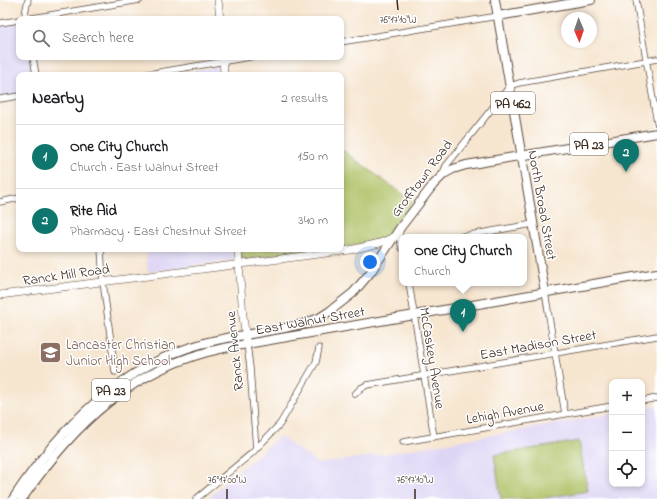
<!DOCTYPE html>
<meta charset="utf-8">
<style>
:root{--surface:#fff;--page:#f6f6f6;--text:#202124;--muted:#757577;--line:#e0e0e0;--accent:#0f766e}
body{margin:0;font-family:"Indie Flower",sans-serif;background:var(--page);color:var(--text)}
.controls{position:absolute;right:12px;bottom:12px;display:grid;overflow:hidden;border-radius:8px;box-shadow:0 2px 6px #0003}
.controls button{width:36px;height:36px;display:grid;place-items:center;padding:0;border:0;border-bottom:1px solid var(--line);background:var(--surface);color:var(--text);font:20px sans-serif}
.compass{position:absolute;left:561px;top:12px;width:36px;height:36px;border-radius:50%;background:var(--surface);box-shadow:0 2px 6px #0003;rotate:178deg}
.you{position:absolute;left:370px;top:262px;width:14px;height:14px;margin:-10px;border:3px solid #fff;border-radius:50%;background:#1a73e8;box-shadow:0 0 0 6px #1a73e833}
.badge{display:grid;place-items:center;width:26px;height:26px;border-radius:50%;background:var(--accent);color:#fff;font-size:13px;font-weight:700}
.pin{position:absolute;translate:-50% -33px;filter:drop-shadow(0 1px 2px #0008)}
.pin::after{content:'';position:absolute;top:21px;width:14px;height:12px;background:inherit;clip-path:polygon(0 0,100% 0,50% 100%)}
.popup{position:absolute;left:399px;top:234px;width:128px;height:52px;box-sizing:border-box;display:grid;place-content:center;border-radius:8px;background:var(--surface);filter:drop-shadow(0 1px 3px #0005);font-size:13px;white-space:nowrap;color:var(--muted)}
.popup b{font-size:15px;color:var(--text)}
.popup::after{content:'';position:absolute;left:50%;top:100%;margin-left:-8px;border:8px solid transparent;border-top-color:var(--surface)}
.list{margin:0;padding:0;list-style:none}
h2{display:flex;justify-content:space-between;align-items:center;height:52px;margin:0;padding:0 16px;font-size:17px}
h2 small{font-size:13px;font-weight:400;color:var(--muted)}
.list li{display:grid;grid-template-columns:26px 1fr auto;gap:12px;align-items:center;box-sizing:border-box;height:64px;padding:0 16px;border-top:1px solid var(--line)}
.list b{display:block;font-size:15px;white-space:nowrap}
.list p{margin:0;font-size:13px;white-space:nowrap;color:var(--muted)}
.list em{font-size:13px;font-style:normal;color:var(--muted)}
.icon{flex:none;width:22px;height:22px;fill:none;stroke:currentColor;stroke-width:2;stroke-linecap:round;stroke-linejoin:round}
.map{position:relative;flex:none;width:657px;height:499px;overflow:hidden}
.search{position:absolute;background:var(--surface);box-shadow:0 2px 6px #0003;left:16px;top:16px;width:328px;height:44px;display:flex;align-items:center;gap:10px;box-sizing:border-box;padding:0 14px;border-radius:8px;color:var(--muted);font-size:15px}
.panel{position:absolute;background:var(--surface);box-shadow:0 2px 6px #0003;left:16px;top:72px;width:328px;height:180px;border-radius:8px}
.map>svg:first-child{display:block}
.built{fill:#ded5f5}
.green{fill:#aec165;stroke:#747642}
.lines{fill:none;stroke-linecap:round;stroke-linejoin:round}
.minor-casing{stroke:#574639;stroke-width:7}
.tertiary-casing{stroke:#574639;stroke-width:8}
.primary-casing{stroke:#574639;stroke-width:10}
.minor{stroke:#fff;stroke-width:5.5}
.tertiary{stroke:#fff;stroke-width:7}
.primary{stroke:#fff;stroke-width:8}
.ticks{fill:none;stroke:#3b2a1e;stroke-width:1.5}
.labels{text-anchor:middle;stroke-width:3;stroke-linejoin:round;paint-order:stroke}
.shield{fill:#fff;stroke:#766a62;stroke-width:1}
.shield-label{font-size:13px;font-weight:bold;fill:#3b2a1e}
.street-label{font-size:14px;fill:#3b2a1e;stroke:#fff}
.education-label{font-size:14px;fill:#785e54;stroke:#fff;text-anchor:start}
.ticks-label{font-size:10px;text-anchor:middle;fill:#3b2a1e;stroke:#fff;stroke-width:3;stroke-linejoin:round;paint-order:stroke}
</style>
<div class="map">
<svg width="657" height="499" viewBox="0 0 657 499">
<rect width="100%" height="100%" fill="#fff"/>
<filter id="ink" filterUnits="userSpaceOnUse"><feTurbulence type="fractalNoise" baseFrequency=".025" numOctaves="2"/><feDisplacementMap in="SourceGraphic" scale="8" xChannelSelector="R" yChannelSelector="G"/><feConvolveMatrix kernelMatrix="1 2 1 2 8 2 1 2 1" color-interpolation-filters="sRGB"/></filter>
<filter id="wash" filterUnits="userSpaceOnUse"><feTurbulence type="fractalNoise" baseFrequency=".012" numOctaves="4" result="noise"/><feDisplacementMap in="SourceGraphic" scale="16" xChannelSelector="R" yChannelSelector="G"/><feGaussianBlur stdDeviation="0.9" result="paint"/><feColorMatrix in="noise" values="0 0 0 0 0 0 0 0 0 0 0 0 0 0 0 0 0 1.4 0 .05"/><feComposite in="paint" operator="in"/></filter>
<g filter="url(#wash)">
<rect width="100%" height="100%" fill="#f6e5cf"/>
<!-- built -->
<path class="built" d="M19,20V57H33L36,75H19V96L0,99V23Z
M218,67L219,75H171Z
M146,249H233L234,260L148,272Z
M657,406V499H208L222,485L280,436L318,464L378,455L612,414V484H642V409Z"/>
<!-- green -->
<path class="green" d="M341,149L413,202L389,235L373,243L341,247Z
M241,249H327L242,260Z
M579,441L588,491L538,499H501L494,455Z"/>
</g>
<g filter="url(#ink)">
<g class="lines">
<defs>
<path id="minor" d="M636,0L657,123
M26,19L140,0
M26,19L25,13L28,0
M0,23L19,20
M341,42L498,16
M33,57L36,75
M142,75L250,57
M0,99L19,96
M442,175L446,166L510,86L519,83L657,59
M0,202L19,198
M400,230L399,237L402,248
M458,237L533,224
M101,249L103,282L115,372
M409,283L434,437
M545,292L565,414
M247,344L250,368L256,449
M355,394L361,388L367,385L657,336
M642,401L657,398
M403,442L612,406
M196,499L252,453L280,424L316,362L319,348"/>
<path id="tertiary" d="M218,0L220,19
M223,57L224,75
M238,249L243,316L246,340
M0,295L350,250L380,243L394,237"/>
<path id="primary" d="M495,0L545,292
M498,16L591,0
M13,499C58,430 121,366 201,344C235,334 272,333 306,323L319,318L330,311L353,293L370,273L400,228L433,185L444,174L453,169L466,165L657,133
M22,499C74,424 132,367 224,348L657,273"/>
</defs>
<!-- minor casing -->
<use href="#minor" class="minor-casing"/>
<!-- tertiary casing -->
<use href="#tertiary" class="tertiary-casing"/>
<!-- primary casing -->
<use href="#primary" class="primary-casing"/>
<!-- minor -->
<use href="#minor" class="minor"/>
<!-- tertiary -->
<use href="#tertiary" class="tertiary"/>
<!-- primary -->
<use href="#primary" class="primary"/>
</g>
</g>
<!-- ticks -->
<path class="ticks" d="M397,0L398,10M227,489V499M415,489V499"/>
<!-- icons -->
<defs>
<symbol id="school-square" viewBox="-11 -11 22 22"><rect x="-9" y="-9" width="18" height="18" rx="4" fill="#8d6e63" stroke="#fff"/><path d="M0-5L7-2L0 1L-7-2ZM-4 1L0 2.5L4 1V4Q0 6-4 4Z" fill="#fff"/></symbol>
</defs>
<g fill-rule="evenodd">
<use href="#school-square" x="38" y="340" width="25" height="25"/>
</g>
<g class="labels">
<!-- shield labels -->
<g class="shield">
<rect x="491" y="92" width="44" height="22" rx="3"/>
<rect x="570" y="133" width="38" height="22" rx="3"/>
<rect x="92" y="379" width="38" height="22" rx="3"/>
</g>
<g class="shield-label">
<text x="513" y="108">PA 462</text>
<text x="589" y="149">PA 23</text>
<text x="111" y="395">PA 23</text>
</g>
<!-- street labels -->
<g class="street-label">
<text transform="translate(421 178) rotate(-53)" y="5">Grofftown Road</text>
<text transform="translate(543 205) rotate(80)" y="5">North Broad Street</text>
<text transform="translate(66 274) rotate(-8)" y="5">Ranck Mill Road</text>
<text transform="translate(310 320) rotate(-10)" y="5">East Walnut Street</text>
<text transform="translate(538 344) rotate(-10)" y="5">East Madison Street</text>
<text transform="translate(234 351) rotate(-96)" y="5">Ranck Avenue</text>
<text transform="translate(433 358) rotate(81)" y="5">McCaskey Avenue</text>
<text transform="translate(505 412) rotate(-10)" y="5">Lehigh Avenue</text>
</g>
<!-- education labels -->
<g class="education-label">
<text x="66" y="349">Lancaster Christian<tspan x="66" dy="16">Junior High School</tspan></text>
</g>
</g>
<g class="ticks-label">
<text x="398" y="23">76°17'10"W</text>
<text x="227" y="483">76°17'00"W</text>
<text x="415" y="483">76°17'10"W</text>
</g>
</svg>
<div class="controls">
<button>+</button>
<button>−</button>
<button><svg class="icon" aria-label="locate" viewBox="0 0 24 24"><circle cx="12" cy="12" r="6"/><path d="M12 2v4M12 18v4M2 12h4M18 12h4"/></svg></button>
</div>
<svg class="compass" viewBox="-18 -18 36 36"><path d="M0-13l5 13h-10z" fill="#e53935"/><path d="M0 13l5-13h-10z" fill="#757577"/></svg>
<div class="you"></div>
<div class="pin badge" style="left:463px;top:332px">1</div>
<div class="popup"><b>One City Church</b>Church</div>
<div class="pin badge" style="left:626px;top:172px">2</div>
<div class="search"><svg class="icon" aria-label="search" viewBox="0 0 24 24"><circle cx="10" cy="10" r="6"/><path d="M15 15l6 6"/></svg>Search here</div>
<section class="panel">
<h2>Nearby<small>2 results</small></h2>
<ul class="list">
<li><span class="badge">1</span><div><b>One City Church</b><p>Church · East Walnut Street</p></div><em>150 m</em></li>
<li><span class="badge">2</span><div><b>Rite Aid</b><p>Pharmacy · East Chestnut Street</p></div><em>340 m</em></li>
</ul>
</section>
</div>
